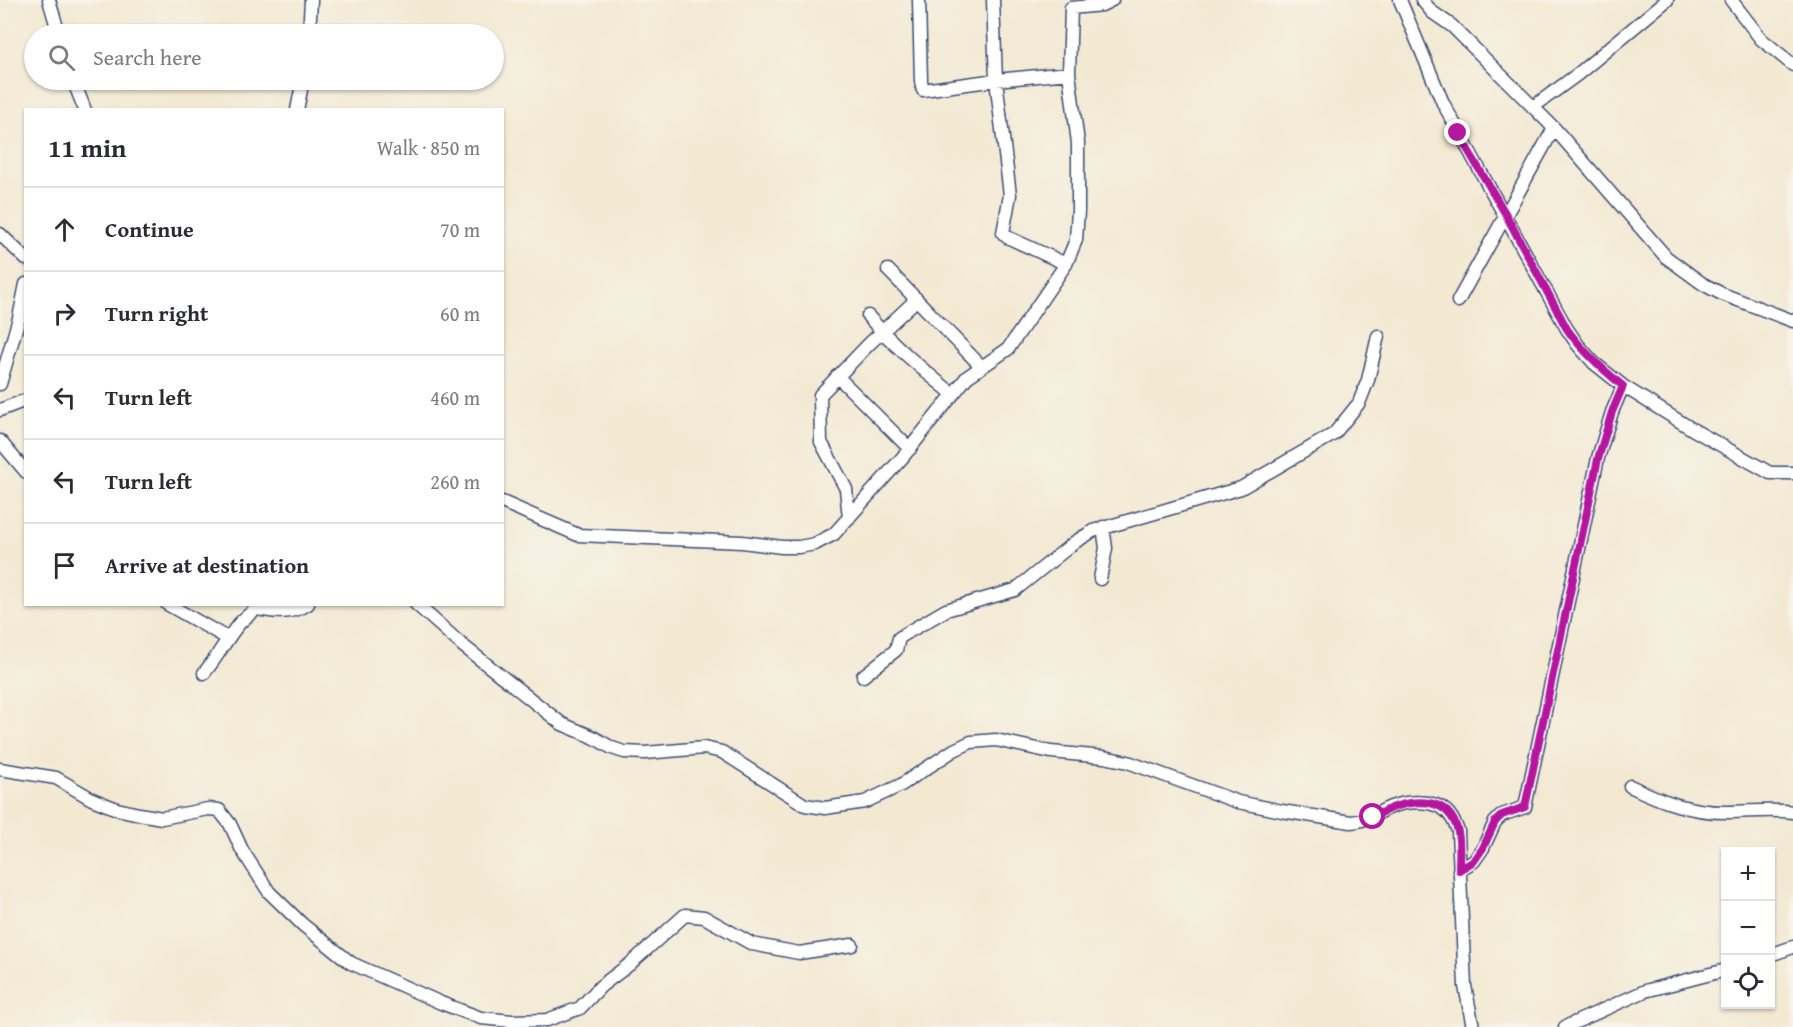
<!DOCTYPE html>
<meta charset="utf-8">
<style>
:root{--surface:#fff;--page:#f2f2f3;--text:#2b2b33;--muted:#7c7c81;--line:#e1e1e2}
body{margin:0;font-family:"Gentium Book Plus",serif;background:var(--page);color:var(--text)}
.controls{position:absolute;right:18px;bottom:18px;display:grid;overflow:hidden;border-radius:0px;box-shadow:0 2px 4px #0004}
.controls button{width:54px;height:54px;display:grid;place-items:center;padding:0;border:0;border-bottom:2px solid var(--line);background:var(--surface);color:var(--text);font:30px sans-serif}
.stop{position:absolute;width:18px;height:18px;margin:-14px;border:4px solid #b5179e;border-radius:50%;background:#fff}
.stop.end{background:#b5179e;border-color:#fff;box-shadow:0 2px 6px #0008}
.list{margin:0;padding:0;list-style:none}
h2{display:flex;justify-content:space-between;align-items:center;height:78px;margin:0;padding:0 24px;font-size:26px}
h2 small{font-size:20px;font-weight:400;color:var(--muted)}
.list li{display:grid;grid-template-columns:39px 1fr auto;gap:18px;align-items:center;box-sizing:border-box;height:84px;padding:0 24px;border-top:2px solid var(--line)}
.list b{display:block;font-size:22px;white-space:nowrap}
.list em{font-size:20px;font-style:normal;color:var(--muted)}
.icon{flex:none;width:33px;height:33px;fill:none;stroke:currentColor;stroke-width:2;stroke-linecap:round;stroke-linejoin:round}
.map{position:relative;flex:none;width:1793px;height:1027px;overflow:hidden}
.search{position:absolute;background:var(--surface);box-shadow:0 2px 4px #0004;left:24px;top:24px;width:480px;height:66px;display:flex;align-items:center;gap:15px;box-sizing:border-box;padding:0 21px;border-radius:33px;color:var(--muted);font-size:22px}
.panel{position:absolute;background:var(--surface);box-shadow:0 2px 4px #0004;left:24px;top:108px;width:480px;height:498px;border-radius:0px}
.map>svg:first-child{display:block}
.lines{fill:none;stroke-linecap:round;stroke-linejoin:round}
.minor-casing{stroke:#3b4b70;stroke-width:15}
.minor{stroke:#fff;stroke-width:12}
.route{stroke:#b5179e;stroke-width:8}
</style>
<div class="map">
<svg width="1793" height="1027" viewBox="0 0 1793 1027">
<rect width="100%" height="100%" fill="#f7f3e8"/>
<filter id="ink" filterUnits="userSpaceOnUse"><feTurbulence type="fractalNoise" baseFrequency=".0167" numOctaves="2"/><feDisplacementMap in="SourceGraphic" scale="12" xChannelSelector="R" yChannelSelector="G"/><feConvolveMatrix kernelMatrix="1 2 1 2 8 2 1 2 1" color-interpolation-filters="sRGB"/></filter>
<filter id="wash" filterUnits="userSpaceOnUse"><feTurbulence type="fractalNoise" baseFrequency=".008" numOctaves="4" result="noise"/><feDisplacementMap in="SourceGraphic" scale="24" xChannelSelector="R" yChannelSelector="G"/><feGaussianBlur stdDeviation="1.35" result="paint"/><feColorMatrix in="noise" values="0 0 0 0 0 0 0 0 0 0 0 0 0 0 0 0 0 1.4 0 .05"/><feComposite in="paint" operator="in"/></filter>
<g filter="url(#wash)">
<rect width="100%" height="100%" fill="#f3e9d3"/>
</g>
<g filter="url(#ink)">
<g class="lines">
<defs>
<path id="minor" d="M49,0L59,34
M919,0L921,81L923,90L996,80L1069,73
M993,0L996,80L1010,195L1003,233L1007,237L1066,264
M1400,0L1443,103L1567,329L1578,345L1594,363L1623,386L1692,429L1770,473H1793
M1422,0L1432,12L1452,26L1554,128L1666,257L1703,284L1722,294L1793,321
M1731,0L1761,39L1793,65
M309,34L311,0
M73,80L85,110
M1533,107L1578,74L1667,0
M297,110L303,80
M0,234L26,259
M888,270L981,366
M1458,301L1554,128
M868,316C894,346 923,370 953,394
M837,376L910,449
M0,384L19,318L26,284
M0,410L26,400
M0,441L26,472
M502,502L578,535L742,542L782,547H799L815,544L834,534L902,458L967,377L1008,349L1066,264L1076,240L1078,211V143L1069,73L1071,8L1102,5L1112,0
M849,518L846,489L821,442L820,395L869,344L917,299
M1100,579L1106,548L1103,527
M167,604L227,638
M416,604L462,645L562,724L593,737L612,748L624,752L645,753L704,748L722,752L805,805L825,808L865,802L901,785L954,750L971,742L996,740L1051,752L1104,757L1128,762L1238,802L1282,811L1351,822C1367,821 1377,813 1391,807C1406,801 1433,799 1446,811C1452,816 1455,823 1458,831L1465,986L1473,1027
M204,673C217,658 225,641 238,625C243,619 250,614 256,609C275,612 291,615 308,604
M863,676L896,650L899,638L910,631L946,610L1015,590L1075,542L1093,531L1241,488L1334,434L1359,403L1368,380L1378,336
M0,769L56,778L92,799L117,809L139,814L162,818L208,809L219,810L230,824L242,850L269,892L303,925L351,963L441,1003L481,1018L512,1021L547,1020L580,1008L601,986L630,964L685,915L704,917L752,944L799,953L852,945
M1630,786C1661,801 1692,813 1728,812C1750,812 1771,809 1793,812
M1459,870L1474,861L1483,848L1495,822L1502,815L1525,807L1598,458L1612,412L1623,386
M1770,955L1793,947
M1565,1027L1645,991L1726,970"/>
</defs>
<!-- minor casing -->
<use href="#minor" class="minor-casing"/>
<!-- minor -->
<use href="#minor" class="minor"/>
</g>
</g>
<g class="lines" filter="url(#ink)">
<!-- route -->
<path class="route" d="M1373,817C1399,802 1444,789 1457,828C1461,840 1459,857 1459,870L1474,861L1483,848L1495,822L1502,815L1525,807L1598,459L1612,412L1623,386C1602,369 1583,352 1567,329L1505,213L1458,133"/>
</g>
</svg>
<div class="controls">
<button>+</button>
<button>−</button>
<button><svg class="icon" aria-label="locate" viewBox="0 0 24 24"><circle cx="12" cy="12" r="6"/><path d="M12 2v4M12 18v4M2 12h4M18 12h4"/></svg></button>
</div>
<div class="stop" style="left:1373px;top:817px"></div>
<div class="stop end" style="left:1458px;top:133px"></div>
<div class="search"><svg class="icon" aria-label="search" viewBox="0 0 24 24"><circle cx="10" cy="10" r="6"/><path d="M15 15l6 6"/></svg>Search here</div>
<section class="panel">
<h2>11 min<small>Walk · 850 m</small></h2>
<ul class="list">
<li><svg class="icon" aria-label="ahead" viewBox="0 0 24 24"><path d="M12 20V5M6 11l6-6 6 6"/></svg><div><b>Continue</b></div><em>70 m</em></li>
<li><svg class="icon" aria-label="right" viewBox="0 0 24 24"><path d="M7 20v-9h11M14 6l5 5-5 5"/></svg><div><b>Turn right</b></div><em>60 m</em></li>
<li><svg class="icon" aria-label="left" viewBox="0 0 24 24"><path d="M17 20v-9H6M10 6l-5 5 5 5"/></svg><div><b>Turn left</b></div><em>460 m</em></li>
<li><svg class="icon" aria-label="left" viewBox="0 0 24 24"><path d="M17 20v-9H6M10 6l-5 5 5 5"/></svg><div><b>Turn left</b></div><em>260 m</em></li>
<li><svg class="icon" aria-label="arrive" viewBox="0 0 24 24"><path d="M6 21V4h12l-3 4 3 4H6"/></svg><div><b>Arrive at destination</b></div></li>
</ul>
</section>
</div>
